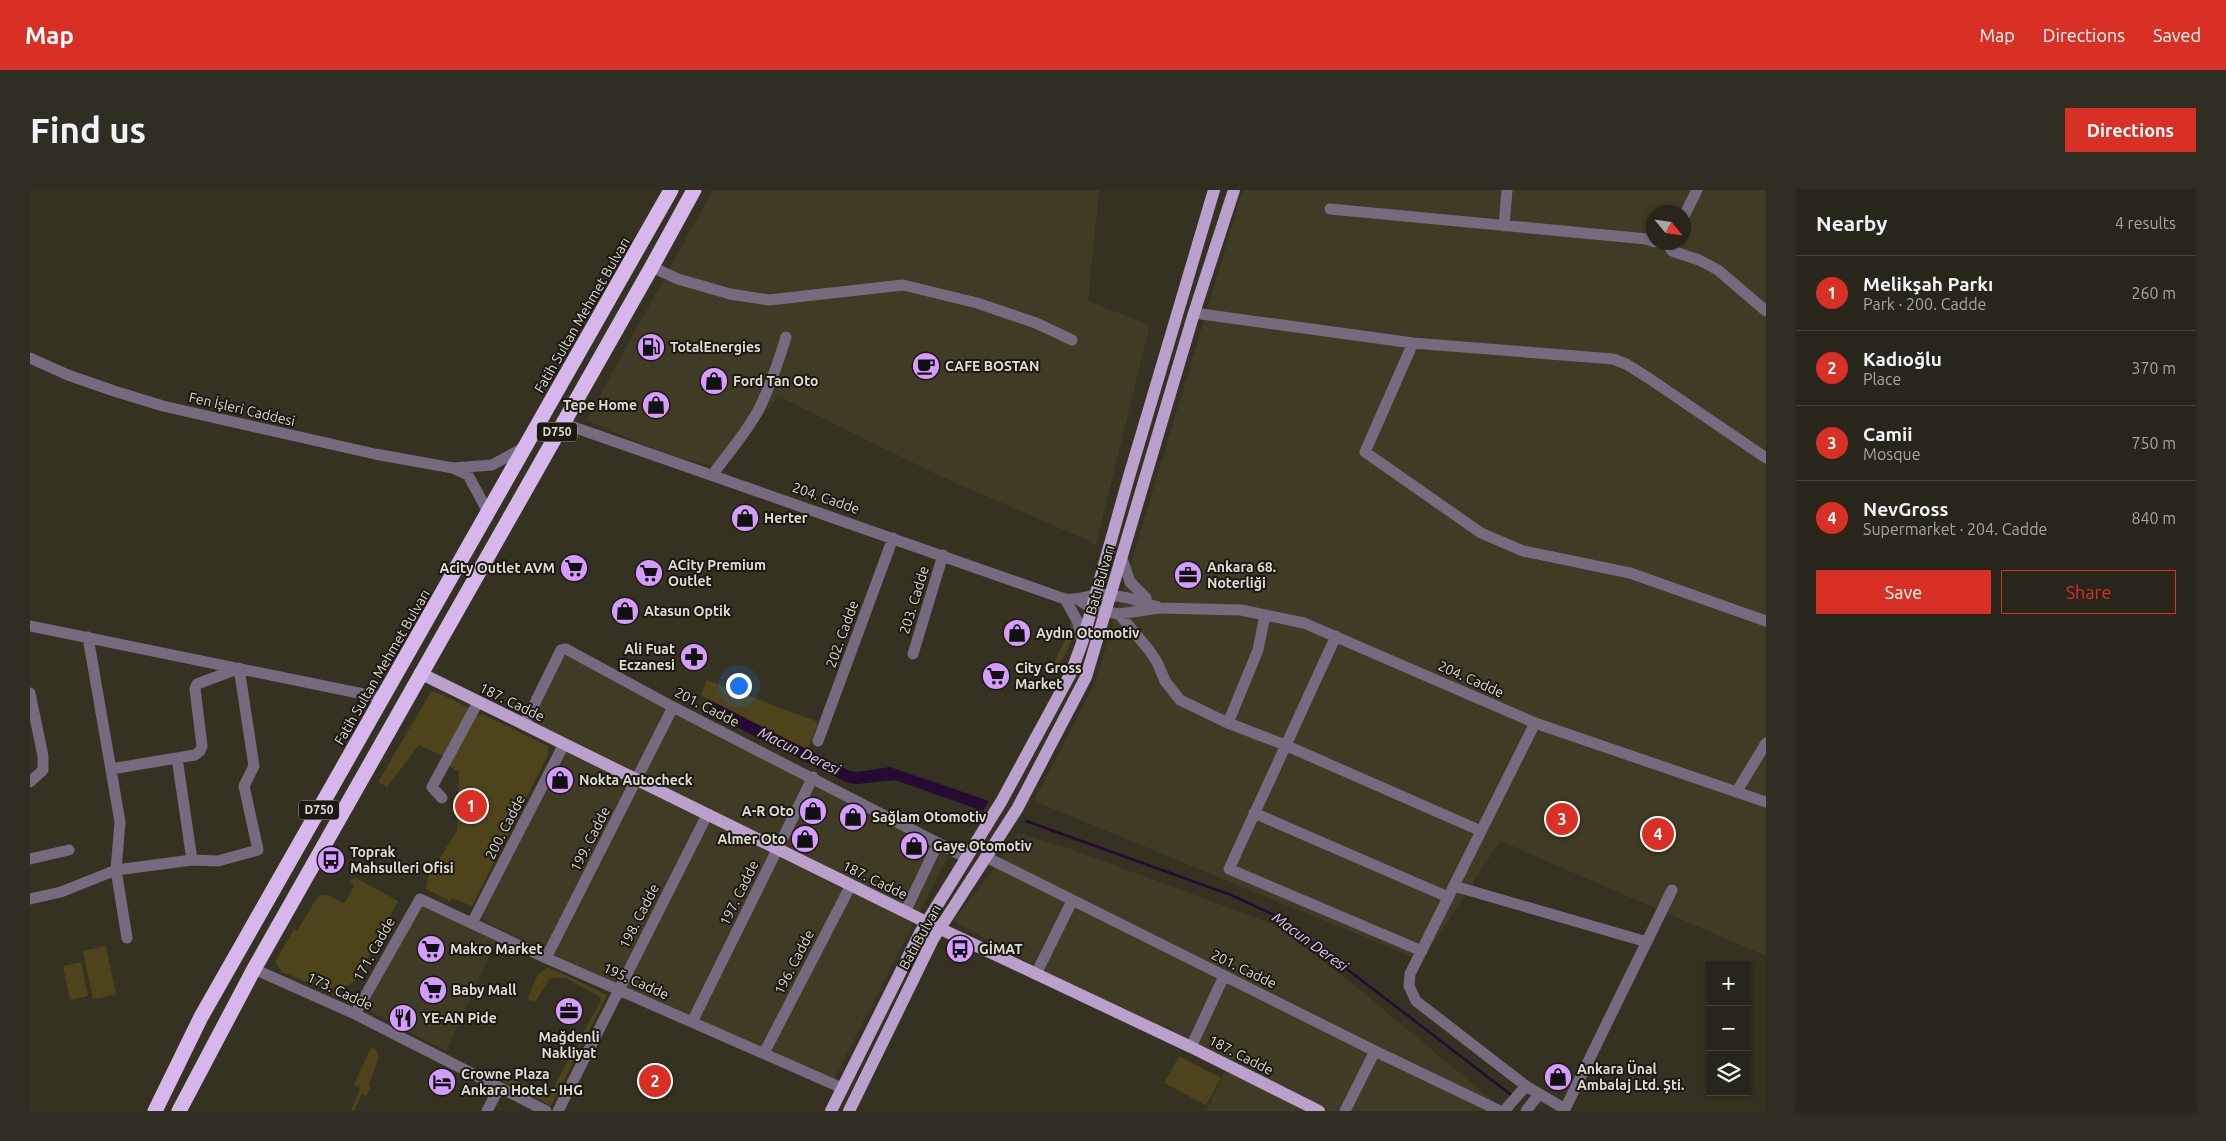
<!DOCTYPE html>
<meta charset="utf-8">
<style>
:root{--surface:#28261a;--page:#302e23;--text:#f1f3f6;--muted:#a5a5a2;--line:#444339;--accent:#d93025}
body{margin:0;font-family:Ubuntu,sans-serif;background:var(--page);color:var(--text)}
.controls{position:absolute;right:15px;bottom:15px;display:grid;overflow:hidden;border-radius:0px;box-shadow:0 1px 4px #0004}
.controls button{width:45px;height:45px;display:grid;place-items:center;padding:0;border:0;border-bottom:1px solid var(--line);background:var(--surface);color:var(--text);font:25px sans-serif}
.compass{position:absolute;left:1616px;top:15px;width:45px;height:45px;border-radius:50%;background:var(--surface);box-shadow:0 1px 4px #0004;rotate:119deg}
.you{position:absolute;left:708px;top:495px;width:18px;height:18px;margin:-12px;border:4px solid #fff;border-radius:50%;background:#1a73e8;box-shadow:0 0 0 8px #1a73e833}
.badge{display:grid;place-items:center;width:32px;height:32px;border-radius:50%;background:var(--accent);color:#fff;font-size:16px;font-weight:700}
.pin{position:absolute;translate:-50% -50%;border:2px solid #fff;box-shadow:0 1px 5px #0006}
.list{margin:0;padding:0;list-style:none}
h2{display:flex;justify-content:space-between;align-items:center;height:65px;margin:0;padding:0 20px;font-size:21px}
h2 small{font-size:16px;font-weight:400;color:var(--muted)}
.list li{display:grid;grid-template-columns:32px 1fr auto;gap:15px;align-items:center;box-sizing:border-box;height:75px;padding:0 20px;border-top:1px solid var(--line)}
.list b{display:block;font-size:19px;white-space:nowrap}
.list p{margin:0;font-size:16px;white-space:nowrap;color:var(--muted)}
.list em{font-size:16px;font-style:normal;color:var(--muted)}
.actions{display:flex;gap:10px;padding:15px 20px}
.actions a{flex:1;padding:11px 0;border:1px solid var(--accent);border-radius:0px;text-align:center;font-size:18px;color:var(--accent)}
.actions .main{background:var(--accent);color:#fff}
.icon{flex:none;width:28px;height:28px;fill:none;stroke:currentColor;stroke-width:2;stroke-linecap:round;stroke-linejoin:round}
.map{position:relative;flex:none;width:1736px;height:921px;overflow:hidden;border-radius:0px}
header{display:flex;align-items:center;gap:30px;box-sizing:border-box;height:70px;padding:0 25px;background:var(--accent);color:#fff}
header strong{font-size:24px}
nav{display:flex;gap:28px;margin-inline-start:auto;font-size:18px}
.intro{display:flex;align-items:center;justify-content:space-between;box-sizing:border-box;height:120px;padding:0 30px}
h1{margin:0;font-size:35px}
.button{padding:12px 22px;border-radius:0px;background:var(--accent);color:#fff;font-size:18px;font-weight:700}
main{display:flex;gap:30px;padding:0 30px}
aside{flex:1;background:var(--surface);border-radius:0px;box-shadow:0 1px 4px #0004}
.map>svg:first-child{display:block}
.built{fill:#403b24;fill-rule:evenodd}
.green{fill:#4d441c}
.water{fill:#250b34}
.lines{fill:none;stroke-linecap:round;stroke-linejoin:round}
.stream{stroke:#250b34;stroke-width:2.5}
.minor{stroke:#766a7f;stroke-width:11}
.major{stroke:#baa1cd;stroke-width:12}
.highway{stroke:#d5b7ec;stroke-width:15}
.labels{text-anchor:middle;stroke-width:4;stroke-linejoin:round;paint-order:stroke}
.shield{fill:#1b1912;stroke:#a4a299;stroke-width:1}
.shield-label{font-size:12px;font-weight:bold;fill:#dfddd3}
.street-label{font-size:14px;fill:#dfddd3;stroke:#1b1912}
.poi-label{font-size:14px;font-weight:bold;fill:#dfddd3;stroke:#1b1912;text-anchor:start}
.water-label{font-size:15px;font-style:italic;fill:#e5c3ff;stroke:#1b1912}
</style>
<header>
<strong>Map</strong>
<nav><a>Map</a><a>Directions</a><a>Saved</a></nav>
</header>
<div class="intro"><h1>Find us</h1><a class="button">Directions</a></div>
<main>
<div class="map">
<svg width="1736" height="921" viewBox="0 0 1736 921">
<rect width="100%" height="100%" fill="#353222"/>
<!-- built -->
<path class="built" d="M683,0H1069L1058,111L1120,135L1066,354L910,286L748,206L691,279L635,263L556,230Z
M1213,0H1736V766L1470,651L1392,771L1004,611L1065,493ZM1624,22H1654V52H1624Z
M534,461L919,664L800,897L448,728L525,558L497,543Z
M988,643L1038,658L1243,734L1324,795L1475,921H1176L1195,881L923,731L966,676Z
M389,713L466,751L416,861L336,819Z"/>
<!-- green -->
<path class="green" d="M1041,429L1044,431C1046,450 1034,465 1025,481L1021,479L1039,442Z
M677,490L788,532L778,560L671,505Z
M401,502L411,504L439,518L413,566L389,555L357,597L348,592Z
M452,524L518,556V565L442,716L422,708L420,711L396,699L398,687L427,641L429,582L418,575L446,526Z
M324,687L368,711L326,790L315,797L294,799L252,782L245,772L264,739L267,741L288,706L298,705L313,713L316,711L324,695L320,692Z
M76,756L86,805L63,809L53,761Z
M51,772L58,806L40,810L33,776Z
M518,777L577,805L551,856H549L548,854L550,848L571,811L570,807L536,788H520L506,811L499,810L498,807L508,784Z
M341,857L346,860L349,868L339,894L340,898L336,906L332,904L324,921H321L330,898L324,895Z
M1149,866L1191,888L1176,915L1134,893Z
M540,867L544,870L521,916L469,889L471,887L499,895L515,908L519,907Z"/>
<!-- water -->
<path class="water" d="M681,511L820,581L828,582L860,577L959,611L953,621L865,590L827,594L818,593L677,522Z"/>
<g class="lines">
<!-- stream -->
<path class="stream" d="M996,631L1201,705L1249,727L1484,907"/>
<!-- minor -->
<path class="minor" d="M1300,19L1617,49L1624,52
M1654,26L1667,0
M1474,36L1477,0
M1641,52L1640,58L1642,61L1669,70L1688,80L1736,121
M622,77L648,89L700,104L739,110L873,95L947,113L1006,133L1042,150
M1164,123L1383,153L1583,169L1596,174L1617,187L1736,268
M1383,153L1335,262L1451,343L1493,361L1600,383L1736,431
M0,168L38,185L84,201L133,216L345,264L423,278L462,275L495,257
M532,233L1035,409C1050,410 1052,407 1066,405C1086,403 1109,411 1128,417
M425,279L438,285L458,322
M683,284C699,262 718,241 730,217C741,194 749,170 756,147
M1092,368L1100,392L1116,408L1117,413
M1035,409L1048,432L1052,453
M1049,410L1062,419L1089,424L1129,418L1211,420L1274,433L1505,533L1736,612
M1089,424L1119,460L1127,472L1135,491L1150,510L1198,533L1255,555L1451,641
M0,436L353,508
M1306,446L1199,679L1392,761
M58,447L90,632L86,680L97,748
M883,464L913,365
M0,503L13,566V580L0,592
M1198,533L1228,460L1235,425
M1505,533L1380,784L1379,796L1386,811L1496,896L1535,919L1642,700
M494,535L531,460L536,459L643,517L937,668
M788,551L863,348
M147,568L162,670
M81,579L165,565L170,561L172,556L165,499L167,494L207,479
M1707,601L1736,553
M412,608L402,597L448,512
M1224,623L1418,707
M956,667L1345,861L1470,921
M0,669L39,660
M1424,696L1617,752
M0,709L31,702L86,680L162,670L188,671L228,660L214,596L224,576L209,478
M875,722L908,653
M442,733L534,554
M516,768L643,517
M224,779L325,824L516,921
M1006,784L1042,711
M325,824L390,709L516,768L812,898
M662,832L783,587
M1161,857L1194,786
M734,863L821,695
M457,921L469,898
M528,921L677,625
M1315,921L1345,861
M1474,921L1496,896
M1496,921L1509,904"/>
<!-- major -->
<path class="major" d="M390,483L896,732L1161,857L1289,921
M801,921L890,743L971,612L1041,483L1052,453L1098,290L1184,0
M819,921L903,749L987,619L1056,487L1164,123L1204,0"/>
<!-- highway -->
<path class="highway" d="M125,921L171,827L641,0
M149,921L224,779L620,80L664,0"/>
</g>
<!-- icons -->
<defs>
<symbol id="fuel-disc" viewBox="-11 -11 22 22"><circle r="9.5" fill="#d49cfc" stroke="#1b1912"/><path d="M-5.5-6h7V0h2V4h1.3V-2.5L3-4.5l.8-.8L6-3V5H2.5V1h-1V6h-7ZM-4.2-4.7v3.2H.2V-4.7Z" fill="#111"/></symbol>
<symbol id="cafe-disc" viewBox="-11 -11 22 22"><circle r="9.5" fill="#d49cfc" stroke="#1b1912"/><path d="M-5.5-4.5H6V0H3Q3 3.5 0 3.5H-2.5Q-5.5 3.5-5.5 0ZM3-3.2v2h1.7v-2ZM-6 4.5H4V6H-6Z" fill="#111"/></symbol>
<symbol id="shop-disc" viewBox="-11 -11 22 22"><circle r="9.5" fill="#d49cfc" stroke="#1b1912"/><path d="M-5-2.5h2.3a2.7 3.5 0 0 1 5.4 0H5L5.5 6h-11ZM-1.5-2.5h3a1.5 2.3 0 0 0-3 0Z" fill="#111"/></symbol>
<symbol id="supermarket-disc" viewBox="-11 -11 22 22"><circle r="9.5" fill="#d49cfc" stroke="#1b1912"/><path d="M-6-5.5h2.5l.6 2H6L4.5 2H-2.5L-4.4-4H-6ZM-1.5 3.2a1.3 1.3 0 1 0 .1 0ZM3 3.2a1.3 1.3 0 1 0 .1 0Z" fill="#111"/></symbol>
<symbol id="office-disc" viewBox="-11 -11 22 22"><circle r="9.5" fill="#d49cfc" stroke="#1b1912"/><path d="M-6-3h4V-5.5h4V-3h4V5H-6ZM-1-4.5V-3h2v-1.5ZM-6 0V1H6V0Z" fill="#111"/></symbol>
<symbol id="pharmacy-disc" viewBox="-11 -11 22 22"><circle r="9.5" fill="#d49cfc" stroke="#1b1912"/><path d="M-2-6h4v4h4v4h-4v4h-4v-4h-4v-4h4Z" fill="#111"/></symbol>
<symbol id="bus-disc" viewBox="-11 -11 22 22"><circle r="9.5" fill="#d49cfc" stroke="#1b1912"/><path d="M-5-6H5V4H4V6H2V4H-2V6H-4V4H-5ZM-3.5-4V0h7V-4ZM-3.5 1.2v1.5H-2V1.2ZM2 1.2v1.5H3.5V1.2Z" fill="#111"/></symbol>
<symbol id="restaurant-disc" viewBox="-11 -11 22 22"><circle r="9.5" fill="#d49cfc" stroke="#1b1912"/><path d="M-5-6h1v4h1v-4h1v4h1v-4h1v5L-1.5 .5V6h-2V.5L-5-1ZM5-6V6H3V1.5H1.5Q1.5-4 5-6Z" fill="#111"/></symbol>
<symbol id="hotel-disc" viewBox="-11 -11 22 22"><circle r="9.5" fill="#d49cfc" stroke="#1b1912"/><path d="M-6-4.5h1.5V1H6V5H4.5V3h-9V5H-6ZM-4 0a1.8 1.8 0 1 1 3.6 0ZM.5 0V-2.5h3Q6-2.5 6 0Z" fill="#111"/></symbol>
</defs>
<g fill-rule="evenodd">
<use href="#fuel-disc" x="605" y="141" width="32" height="32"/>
<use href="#cafe-disc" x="880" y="160" width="32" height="32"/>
<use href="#shop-disc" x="668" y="175" width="32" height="32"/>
<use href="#shop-disc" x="610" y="199" width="32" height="32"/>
<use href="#shop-disc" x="699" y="312" width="32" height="32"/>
<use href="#supermarket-disc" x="528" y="362" width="32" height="32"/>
<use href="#supermarket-disc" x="603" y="367" width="32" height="32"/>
<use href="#office-disc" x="1142" y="369" width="32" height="32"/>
<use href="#shop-disc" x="579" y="405" width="32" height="32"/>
<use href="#shop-disc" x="971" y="427" width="32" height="32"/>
<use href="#pharmacy-disc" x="648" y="451" width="32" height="32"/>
<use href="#supermarket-disc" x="950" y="470" width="32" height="32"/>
<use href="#shop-disc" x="514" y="574" width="32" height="32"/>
<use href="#shop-disc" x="767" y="605" width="32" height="32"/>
<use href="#shop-disc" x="807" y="611" width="32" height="32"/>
<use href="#shop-disc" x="759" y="633" width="32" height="32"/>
<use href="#shop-disc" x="868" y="640" width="32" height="32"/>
<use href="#bus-disc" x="285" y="654" width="32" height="32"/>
<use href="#supermarket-disc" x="385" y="743" width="32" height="32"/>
<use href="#bus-disc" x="914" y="743" width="32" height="32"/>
<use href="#supermarket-disc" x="387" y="784" width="32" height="32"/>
<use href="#office-disc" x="523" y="805" width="32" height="32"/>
<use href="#restaurant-disc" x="357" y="812" width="32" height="32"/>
<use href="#shop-disc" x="1512" y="871" width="32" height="32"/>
<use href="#hotel-disc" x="396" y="876" width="32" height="32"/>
</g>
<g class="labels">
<!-- shield labels -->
<g class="shield">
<rect x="507" y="232.5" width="40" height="19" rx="4"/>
<rect x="269" y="610.5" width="40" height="19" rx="4"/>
</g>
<g class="shield-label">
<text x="527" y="246">D750</text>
<text x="289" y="624">D750</text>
</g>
<!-- street labels -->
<g class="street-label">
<text transform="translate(552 125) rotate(-60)" y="5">Fatih Sultan Mehmet Bulvarı</text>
<text transform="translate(212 219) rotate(13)" y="5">Fen İşleri Caddesi</text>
<text transform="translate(796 308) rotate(19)" y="5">204. Cadde</text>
<text transform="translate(1070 390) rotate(-74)" y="5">Batı Bulvarı</text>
<text transform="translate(884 410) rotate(-73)" y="5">203. Cadde</text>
<text transform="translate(812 444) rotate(-70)" y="5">202. Cadde</text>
<text transform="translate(352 477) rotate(-60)" y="5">Fatih Sultan Mehmet Bulvarı</text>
<text transform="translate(1441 489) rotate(24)" y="5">204. Cadde</text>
<text transform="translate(482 512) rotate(26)" y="5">187. Cadde</text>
<text transform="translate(677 517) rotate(27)" y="5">201. Cadde</text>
<text transform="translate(475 637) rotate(-63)" y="5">200. Cadde</text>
<text transform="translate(560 649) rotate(-63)" y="5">199. Cadde</text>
<text transform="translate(845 690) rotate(26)" y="5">187. Cadde</text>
<text transform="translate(709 703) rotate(-64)" y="5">197. Cadde</text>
<text transform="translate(609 726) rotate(-63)" y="5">198. Cadde</text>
<text transform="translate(890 747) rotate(-61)" y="5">Batı Bulvarı</text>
<text transform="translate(344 759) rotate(-61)" y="5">171. Cadde</text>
<text transform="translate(764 772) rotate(-63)" y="5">196. Cadde</text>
<text transform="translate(1214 779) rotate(26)" y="5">201. Cadde</text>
<text transform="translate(606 791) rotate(24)" y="5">195. Cadde</text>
<text transform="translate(310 801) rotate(25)" y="5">173. Cadde</text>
<text transform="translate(1211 865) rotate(27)" y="5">187. Cadde</text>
</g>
<!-- poi labels -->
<g class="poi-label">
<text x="640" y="162">TotalEnergies</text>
<text x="915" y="181">CAFE BOSTAN</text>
<text x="703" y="196">Ford Tan Oto</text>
<text x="607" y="220" text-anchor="end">Tepe Home</text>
<text x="734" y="333">Herter</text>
<text x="638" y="380">ACity Premium<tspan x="638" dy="16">Outlet</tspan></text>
<text x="1177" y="382">Ankara 68.<tspan x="1177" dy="16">Noterliği</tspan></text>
<text x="525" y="383" text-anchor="end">Acity Outlet AVM</text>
<text x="614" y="426">Atasun Optik</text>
<text x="1006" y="448">Aydın Otomotiv</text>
<text x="645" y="464" text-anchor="end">Ali Fuat<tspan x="645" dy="16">Eczanesi</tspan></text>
<text x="985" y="483">City Gross<tspan x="985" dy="16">Market</tspan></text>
<text x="549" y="595">Nokta Autocheck</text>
<text x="764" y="626" text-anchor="end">A-R Oto</text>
<text x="842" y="632">Sağlam Otomotiv</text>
<text x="756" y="654" text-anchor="end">Almer Oto</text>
<text x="903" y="661">Gaye Otomotiv</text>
<text x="320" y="667">Toprak<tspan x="320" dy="16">Mahsulleri Ofisi</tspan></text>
<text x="420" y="764">Makro Market</text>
<text x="949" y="764">GİMAT</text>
<text x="422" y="805">Baby Mall</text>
<text x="392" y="833">YE-AN Pide</text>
<text x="539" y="852" text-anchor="middle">Mağdenli<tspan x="539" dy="16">Nakliyat</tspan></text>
<text x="1547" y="884">Ankara Ünal<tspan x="1547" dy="16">Ambalaj Ltd. Şti.</tspan></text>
<text x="431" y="889">Crowne Plaza<tspan x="431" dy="16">Ankara Hotel - IHG</tspan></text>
</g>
<!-- water labels -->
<g class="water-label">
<text transform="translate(769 561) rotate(26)" y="5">Macun Deresi</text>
<text transform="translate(1280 752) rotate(36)" y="5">Macun Deresi</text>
</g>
</g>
</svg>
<div class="controls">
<button>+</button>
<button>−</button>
<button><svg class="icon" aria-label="layers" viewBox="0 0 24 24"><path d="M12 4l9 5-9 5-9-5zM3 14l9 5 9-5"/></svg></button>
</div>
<svg class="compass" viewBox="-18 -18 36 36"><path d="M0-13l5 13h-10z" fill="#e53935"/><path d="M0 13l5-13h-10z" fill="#a5a5a2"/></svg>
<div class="you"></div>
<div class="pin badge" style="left:441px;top:616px">1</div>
<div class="pin badge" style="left:625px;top:891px">2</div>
<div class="pin badge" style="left:1532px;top:629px">3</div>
<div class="pin badge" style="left:1628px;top:644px">4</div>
</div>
<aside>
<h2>Nearby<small>4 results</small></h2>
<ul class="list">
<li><span class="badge">1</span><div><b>Melikşah Parkı</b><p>Park · 200. Cadde</p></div><em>260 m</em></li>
<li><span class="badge">2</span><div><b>Kadıoğlu</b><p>Place</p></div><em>370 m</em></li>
<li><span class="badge">3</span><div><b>Camii</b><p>Mosque</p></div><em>750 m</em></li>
<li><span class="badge">4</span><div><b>NevGross</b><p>Supermarket · 204. Cadde</p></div><em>840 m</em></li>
</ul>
<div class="actions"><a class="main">Save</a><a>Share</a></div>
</aside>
</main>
